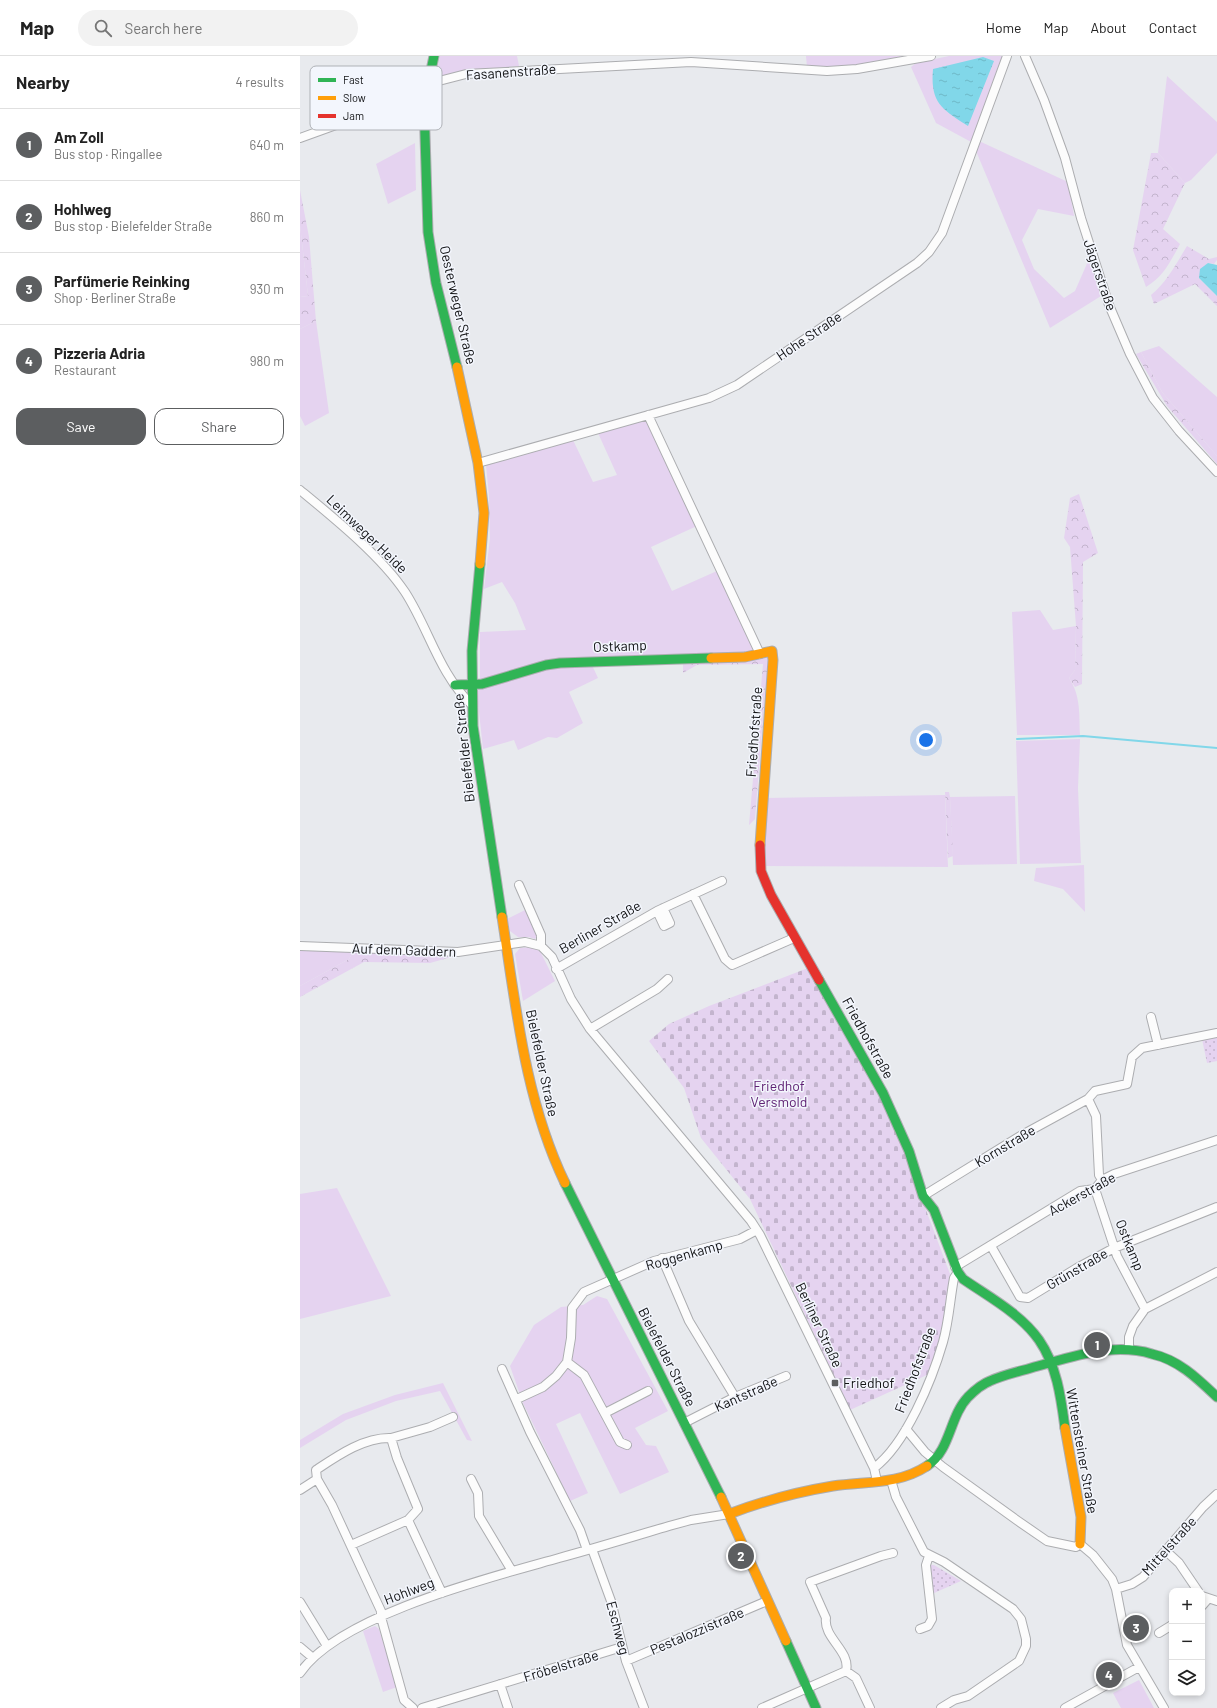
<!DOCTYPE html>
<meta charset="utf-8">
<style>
:root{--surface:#fff;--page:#f2f2f2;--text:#222;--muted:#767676;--line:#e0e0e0;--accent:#5c5e60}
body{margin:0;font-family:Barlow,sans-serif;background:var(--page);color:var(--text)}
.controls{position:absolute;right:12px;bottom:12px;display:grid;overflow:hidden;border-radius:8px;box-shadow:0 2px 6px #0003}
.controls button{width:36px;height:36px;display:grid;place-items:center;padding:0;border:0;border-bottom:1px solid var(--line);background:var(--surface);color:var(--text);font:20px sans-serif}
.you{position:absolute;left:626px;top:684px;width:14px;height:14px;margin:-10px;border:3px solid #fff;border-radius:50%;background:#1a73e8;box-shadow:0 0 0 6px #1a73e833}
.badge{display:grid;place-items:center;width:26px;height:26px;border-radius:50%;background:var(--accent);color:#fff;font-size:13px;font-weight:700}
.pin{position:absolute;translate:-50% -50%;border:2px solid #fff;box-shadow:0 1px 4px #0006}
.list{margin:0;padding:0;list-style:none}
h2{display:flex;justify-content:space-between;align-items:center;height:52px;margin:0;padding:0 16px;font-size:17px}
h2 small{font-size:13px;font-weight:400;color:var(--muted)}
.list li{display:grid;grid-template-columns:26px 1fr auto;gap:12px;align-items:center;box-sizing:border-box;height:72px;padding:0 16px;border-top:1px solid var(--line)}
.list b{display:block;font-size:15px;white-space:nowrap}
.list p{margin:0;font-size:13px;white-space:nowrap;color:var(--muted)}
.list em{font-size:13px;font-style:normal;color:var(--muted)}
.actions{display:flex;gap:8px;padding:12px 16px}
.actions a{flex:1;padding:9px 0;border:1px solid var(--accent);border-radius:12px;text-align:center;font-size:14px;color:var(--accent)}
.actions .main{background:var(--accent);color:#fff}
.icon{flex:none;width:22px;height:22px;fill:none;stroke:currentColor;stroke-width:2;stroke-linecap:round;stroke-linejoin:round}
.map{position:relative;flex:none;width:917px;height:1652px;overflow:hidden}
header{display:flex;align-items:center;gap:24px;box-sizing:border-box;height:56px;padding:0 20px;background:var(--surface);border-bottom:1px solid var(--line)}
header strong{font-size:19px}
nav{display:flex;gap:22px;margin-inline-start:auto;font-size:14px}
.search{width:280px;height:36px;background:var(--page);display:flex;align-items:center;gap:10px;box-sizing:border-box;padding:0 14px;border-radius:22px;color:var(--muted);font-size:15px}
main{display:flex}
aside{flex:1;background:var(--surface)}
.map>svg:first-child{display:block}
.green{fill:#e5d3f0}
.forest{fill:url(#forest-crowns)}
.cemetery{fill:url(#cemetery-stones)}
.park{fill:url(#park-dots)}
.water{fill:url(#water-ripples)}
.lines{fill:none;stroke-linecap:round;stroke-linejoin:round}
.stream{stroke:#81d7e9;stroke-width:2}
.street-casing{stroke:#acadb0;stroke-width:10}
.fast-casing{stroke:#acadb0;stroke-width:11}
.slow-casing{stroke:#acadb0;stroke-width:11}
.jam-casing{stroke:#acadb0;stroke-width:11}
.street{stroke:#fcfcfc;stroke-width:8}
.fast{stroke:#30b455;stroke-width:9}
.slow{stroke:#ff9f0a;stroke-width:9}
.jam{stroke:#e5322d;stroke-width:9}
.poi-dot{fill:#5c5e60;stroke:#f3f6fd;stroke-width:1.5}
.labels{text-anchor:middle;stroke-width:3;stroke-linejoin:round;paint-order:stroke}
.street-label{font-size:14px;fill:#111214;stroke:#f3f6fd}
.park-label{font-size:14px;fill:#5f2174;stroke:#f3f6fd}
.poi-label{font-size:14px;fill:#111214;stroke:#f3f6fd;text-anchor:start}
.key{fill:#f3f6fd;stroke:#afb2b7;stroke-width:1}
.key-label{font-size:11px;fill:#111214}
</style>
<header>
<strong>Map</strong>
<div class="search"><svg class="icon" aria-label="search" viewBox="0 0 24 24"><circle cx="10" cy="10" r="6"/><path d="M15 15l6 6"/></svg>Search here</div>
<nav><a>Home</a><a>Map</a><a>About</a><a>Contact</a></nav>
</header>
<main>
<aside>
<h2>Nearby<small>4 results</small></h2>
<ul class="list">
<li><span class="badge">1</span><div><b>Am Zoll</b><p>Bus stop · Ringallee</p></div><em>640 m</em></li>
<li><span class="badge">2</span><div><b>Hohlweg</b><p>Bus stop · Bielefelder Straße</p></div><em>860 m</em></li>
<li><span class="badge">3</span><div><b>Parfümerie Reinking</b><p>Shop · Berliner Straße</p></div><em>930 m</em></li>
<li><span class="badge">4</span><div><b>Pizzeria Adria</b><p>Restaurant</p></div><em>980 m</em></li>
</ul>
<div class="actions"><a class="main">Save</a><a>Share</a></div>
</aside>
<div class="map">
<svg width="917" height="1652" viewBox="0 0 917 1652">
<defs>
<pattern id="forest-crowns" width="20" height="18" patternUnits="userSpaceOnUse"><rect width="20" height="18" fill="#e5d3f0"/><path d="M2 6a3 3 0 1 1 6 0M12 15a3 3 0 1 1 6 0" fill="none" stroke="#c3b4cd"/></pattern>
<pattern id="cemetery-stones" width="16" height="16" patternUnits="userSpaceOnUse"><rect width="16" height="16" fill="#e5d3f0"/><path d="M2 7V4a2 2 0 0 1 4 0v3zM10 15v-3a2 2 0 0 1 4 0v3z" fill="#c3b4cd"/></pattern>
<pattern id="park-dots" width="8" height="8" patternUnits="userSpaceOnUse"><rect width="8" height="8" fill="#e5d3f0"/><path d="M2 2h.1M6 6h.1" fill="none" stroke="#c3b4cd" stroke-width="1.8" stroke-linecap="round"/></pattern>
<pattern id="water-ripples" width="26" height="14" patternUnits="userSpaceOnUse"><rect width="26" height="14" fill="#81d7e9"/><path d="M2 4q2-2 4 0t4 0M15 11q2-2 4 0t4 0" fill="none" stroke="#6eb8c7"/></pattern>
</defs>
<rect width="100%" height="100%" fill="#e8eaee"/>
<!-- green -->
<path class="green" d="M140,0H217L219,10L169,15L135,22Z
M506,0H610L556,11H507Z
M649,0H705L673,87L636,67L611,11L616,7Z
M867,20L917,66V97L891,124L885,127L858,97Z
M679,85L768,126L774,160L738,153L722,184L734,213L764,242L775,235L789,203L801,240L750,272L676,95Z
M115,87L116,134L88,148L76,108Z
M0,169L8,240L0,241Z
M16,265L29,357L5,370L0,360V273Z
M859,290L917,341V400L862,336L841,296Z
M344,364L349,368L397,470L351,491L372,535L417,515L454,592L450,597L315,600L180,625V576L226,574L215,547L202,526L184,533L190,482L189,440L186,409L273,384L293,426L317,419L298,377Z
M740,554L753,574L776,570L775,614L769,622C781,640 779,658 780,679H717L712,556Z
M291,607L298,622L269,636L283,667L257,682L248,681L218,694L214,684L183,693L177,638L179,632L245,612Z
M780,683L778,732L781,807L720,808L716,685Z
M645,739L648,811L464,810L466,742Z
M715,740L717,808L653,809L650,741Z
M784,809L785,856L763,833L734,825L736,812Z
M227,853L238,879L235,883L229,881H218L210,875L207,863Z
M230,891L240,895L255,925L223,945L215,898L220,892Z
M0,893L53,896L49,903L0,930Z
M37,1132L91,1240L0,1263V1138Z
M297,1240L307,1243L368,1355L335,1372L346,1389L356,1390L369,1416L320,1438L280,1357L256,1368L288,1437L270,1445L223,1347L210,1310L234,1269L261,1251L283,1249Z
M143,1327L172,1385L167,1384L140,1335L96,1345L46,1364L0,1392V1384L43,1358L95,1339Z
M75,1570L79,1573L97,1631L83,1636L63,1575Z
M839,1624L854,1652H821L813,1637Z"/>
<!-- forest -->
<path class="forest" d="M851,97H858L885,127L863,173L880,188C870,206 864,220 846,231L833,194Z
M0,134L9,181L16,265L0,273V241L8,240L0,169Z
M887,190L909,203L917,201V204L914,208L908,207L899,222L917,240V250L895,228L854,248L851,239C867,226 876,208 887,190Z
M841,296L862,336L917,400V408L867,350L836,298Z
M779,438L798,497L783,506L782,628L775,631L769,622L775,614L776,570L770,491L764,482L770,442Z
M468,601L455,763L449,769L463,608L397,609L383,617V605Z
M645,736H649L650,741L653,800L648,802Z
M53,896L155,900L130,907L64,906L0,941V930L49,903Z"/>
<!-- cemetery -->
<path class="cemetery" d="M508,912L593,1066L650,1218L643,1276L629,1318L550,1354L450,1143L401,1082L384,1032L349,985L369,968L409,950Z"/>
<!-- park -->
<path class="park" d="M917,981V1005L907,1007L902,983Z
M631,1509H634L661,1525L632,1538L629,1512Z"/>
<!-- water -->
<path class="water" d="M683,1L694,5L668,70C642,53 630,47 633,13Z
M908,207L917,209V240L899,222L900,213Z"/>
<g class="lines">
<!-- stream -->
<path class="stream" d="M717,683L783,680L917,692"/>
<defs>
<path id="street" d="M725,0L744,44L765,102L781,162L809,249L830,298L853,342L879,375L917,416
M0,82L108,43L135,26L166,18L391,6L527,15L557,13L631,0
M348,359L460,598
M178,407L409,342L437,329L617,207L629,196L642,177L707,0
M0,434C34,462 81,500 105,536C129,573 139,618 172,649
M219,829L241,879V890
M393,838L425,903L432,909L494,882
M357,855L364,870L370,867L363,852
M0,890L158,896L225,886L241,890L252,901L271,943L290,973L451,1165L460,1179L574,1412L577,1425
M256,913L357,855L422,825
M851,961L858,989
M290,973L357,933L368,923
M802,1124L799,1119L796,1060L788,1043L795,1035L827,1028L832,1001L842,992L917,977
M795,1133L817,1200L845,1253
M623,1140L722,1079L788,1043
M691,1190L720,1241L728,1242L777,1212L814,1192L917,1151
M362,1202L389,1265L435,1341
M655,1211L780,1135L795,1133L802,1124L814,1118L917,1084
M829,1293V1281L833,1270L845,1253L917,1216
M267,1306L284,1319L320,1386L327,1389
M202,1313L230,1376L280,1474L287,1494
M217,1343L243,1331L256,1320L267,1306L271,1282L272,1252L284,1236L354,1205L440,1183L457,1174
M305,1357L348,1335
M384,1367L435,1341L486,1320
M606,1373L625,1396L643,1411L718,1465L747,1485L776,1491L780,1488L793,1499L812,1523L816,1533L827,1589L864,1652
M91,1382L130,1371L153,1361
M574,1412C606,1388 632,1324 643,1286C649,1265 650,1243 654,1222L658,1216
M171,1423L178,1437L179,1460L212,1515
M591,1424L596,1441L624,1496L644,1506L713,1553L721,1563L726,1583V1590L719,1605L668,1640L654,1644L641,1652
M0,1434L17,1423
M108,1464L142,1537
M51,1489L108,1464L118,1453L97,1402L91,1382C64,1381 37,1400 16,1414L17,1423L32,1449L81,1555V1561L104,1644L113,1652
M292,1493L311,1545L326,1605L344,1652
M866,1495L879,1507L898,1535
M816,1533L832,1528L843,1521L903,1451L917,1438
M902,1540L917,1545
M0,1546L27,1590
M902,1550L908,1543
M620,1573L628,1570L632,1563L626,1509L629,1500
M859,1577L872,1569
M0,1591L13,1602
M326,1605L467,1545
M546,1615C551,1595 523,1582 526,1562L510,1526L581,1500L593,1497
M0,1617C39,1559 192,1521 259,1502C296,1492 332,1481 369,1470L391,1464L429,1458
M200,1628L208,1652
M122,1652L322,1591
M462,1652L546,1615L556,1622L570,1652
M765,1652L839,1611"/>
<path id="fast" d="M134,0L124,47L128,176L136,227L157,311
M180,508L172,595L173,670L202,861
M155,629L182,628L246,609L260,607L411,602
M519,924L583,1037L609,1095L623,1140L634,1154L658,1216L663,1223C689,1241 721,1258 739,1284C757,1310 761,1342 765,1372
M265,1127L421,1441
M627,1410C651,1394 649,1361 668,1341C675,1334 682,1328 690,1325C703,1319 717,1316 731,1312C757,1305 783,1296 810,1294C824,1293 839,1294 852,1298C879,1304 898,1323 917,1341
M486,1585L516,1652"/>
<path id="slow" d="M157,311L178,407L184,457L180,508
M411,602L445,601L472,595L473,604L460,789
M202,861C216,951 225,1044 265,1127
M765,1372L781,1461L780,1488
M421,1441L486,1585
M429,1458C463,1445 497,1436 533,1430C566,1425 598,1429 627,1410"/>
<path id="jam" d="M460,789L461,815L471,839L519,924"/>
</defs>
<!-- street casing -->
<use href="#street" class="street-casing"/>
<!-- fast casing -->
<use href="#fast" class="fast-casing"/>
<!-- slow casing -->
<use href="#slow" class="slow-casing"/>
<!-- jam casing -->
<use href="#jam" class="jam-casing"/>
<!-- street -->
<use href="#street" class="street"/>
<!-- fast -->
<use href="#fast" class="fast"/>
<!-- slow -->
<use href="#slow" class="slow"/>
<!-- jam -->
<use href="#jam" class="jam"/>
</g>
<!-- markers -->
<rect class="poi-dot" x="531" y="1323" width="8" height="8" rx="2"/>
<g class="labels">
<!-- street labels -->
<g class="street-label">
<text transform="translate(211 16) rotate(-4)" y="5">Fasanenstraße</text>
<text transform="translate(800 219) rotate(71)" y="5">Jägerstraße</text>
<text transform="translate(158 249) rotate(77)" y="5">Oesterweger Straße</text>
<text transform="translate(509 280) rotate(-34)" y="5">Hohe Straße</text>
<text transform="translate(67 478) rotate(44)" y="5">Leimweger Heide</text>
<text transform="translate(320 590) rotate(-2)" y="5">Ostkamp</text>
<text transform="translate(454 676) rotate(-86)" y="5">Friedhofstraße</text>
<text transform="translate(164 692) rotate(-96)" y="5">Bielefelder Straße</text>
<text transform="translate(300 871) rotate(-30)" y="5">Berliner Straße</text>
<text transform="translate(104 894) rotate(2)" y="5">Auf dem Gaddern</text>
<text transform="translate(568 982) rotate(61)" y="5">Friedhofstraße</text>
<text transform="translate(242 1007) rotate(78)" y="5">Bielefelder Straße</text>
<text transform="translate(705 1090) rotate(-31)" y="5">Kornstraße</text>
<text transform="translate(782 1138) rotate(-29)" y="5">Ackerstraße</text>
<text transform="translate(830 1189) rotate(68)" y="5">Ostkamp</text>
<text transform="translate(384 1199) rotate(-16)" y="5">Roggenkamp</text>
<text transform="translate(777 1213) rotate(-30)" y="5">Grünstraße</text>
<text transform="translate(519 1269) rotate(65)" y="5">Berliner Straße</text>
<text transform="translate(367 1301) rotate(63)" y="5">Bielefelder Straße</text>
<text transform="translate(615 1314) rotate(-69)" y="5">Friedhofstraße</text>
<text transform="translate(446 1338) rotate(-24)" y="5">Kantstraße</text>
<text transform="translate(782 1395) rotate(80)" y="5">Wittensteiner Straße</text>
<text transform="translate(869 1490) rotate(-48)" y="5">Mittelstraße</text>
<text transform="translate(109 1535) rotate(-21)" y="5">Hohlweg</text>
<text transform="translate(318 1572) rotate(75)" y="5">Eschweg</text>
<text transform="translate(397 1575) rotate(-23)" y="5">Pestalozzistraße</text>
<text transform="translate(261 1610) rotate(-17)" y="5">Fröbelstraße</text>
</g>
<!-- park labels -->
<g class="park-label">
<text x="479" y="1035">Friedhof<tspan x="479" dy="16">Versmold</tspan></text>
</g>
<!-- poi labels -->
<g class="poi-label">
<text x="543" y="1332">Friedhof</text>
</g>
</g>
<!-- legend -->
<rect x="10" y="10" width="132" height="64" rx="6" class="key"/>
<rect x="18" y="22" width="18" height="4" fill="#30b455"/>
<rect x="18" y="40" width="18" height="4" fill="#ff9f0a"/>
<rect x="18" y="58" width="18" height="4" fill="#e5322d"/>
<g class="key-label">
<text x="43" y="28">Fast</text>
<text x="43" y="46">Slow</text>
<text x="43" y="64">Jam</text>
</g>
</svg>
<div class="controls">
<button>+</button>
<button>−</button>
<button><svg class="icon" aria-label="layers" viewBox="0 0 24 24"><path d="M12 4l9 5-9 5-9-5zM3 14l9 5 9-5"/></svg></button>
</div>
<div class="you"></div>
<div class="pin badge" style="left:797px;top:1289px">1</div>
<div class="pin badge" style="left:441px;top:1500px">2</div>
<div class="pin badge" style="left:836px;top:1572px">3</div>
<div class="pin badge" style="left:809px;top:1619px">4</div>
</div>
</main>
